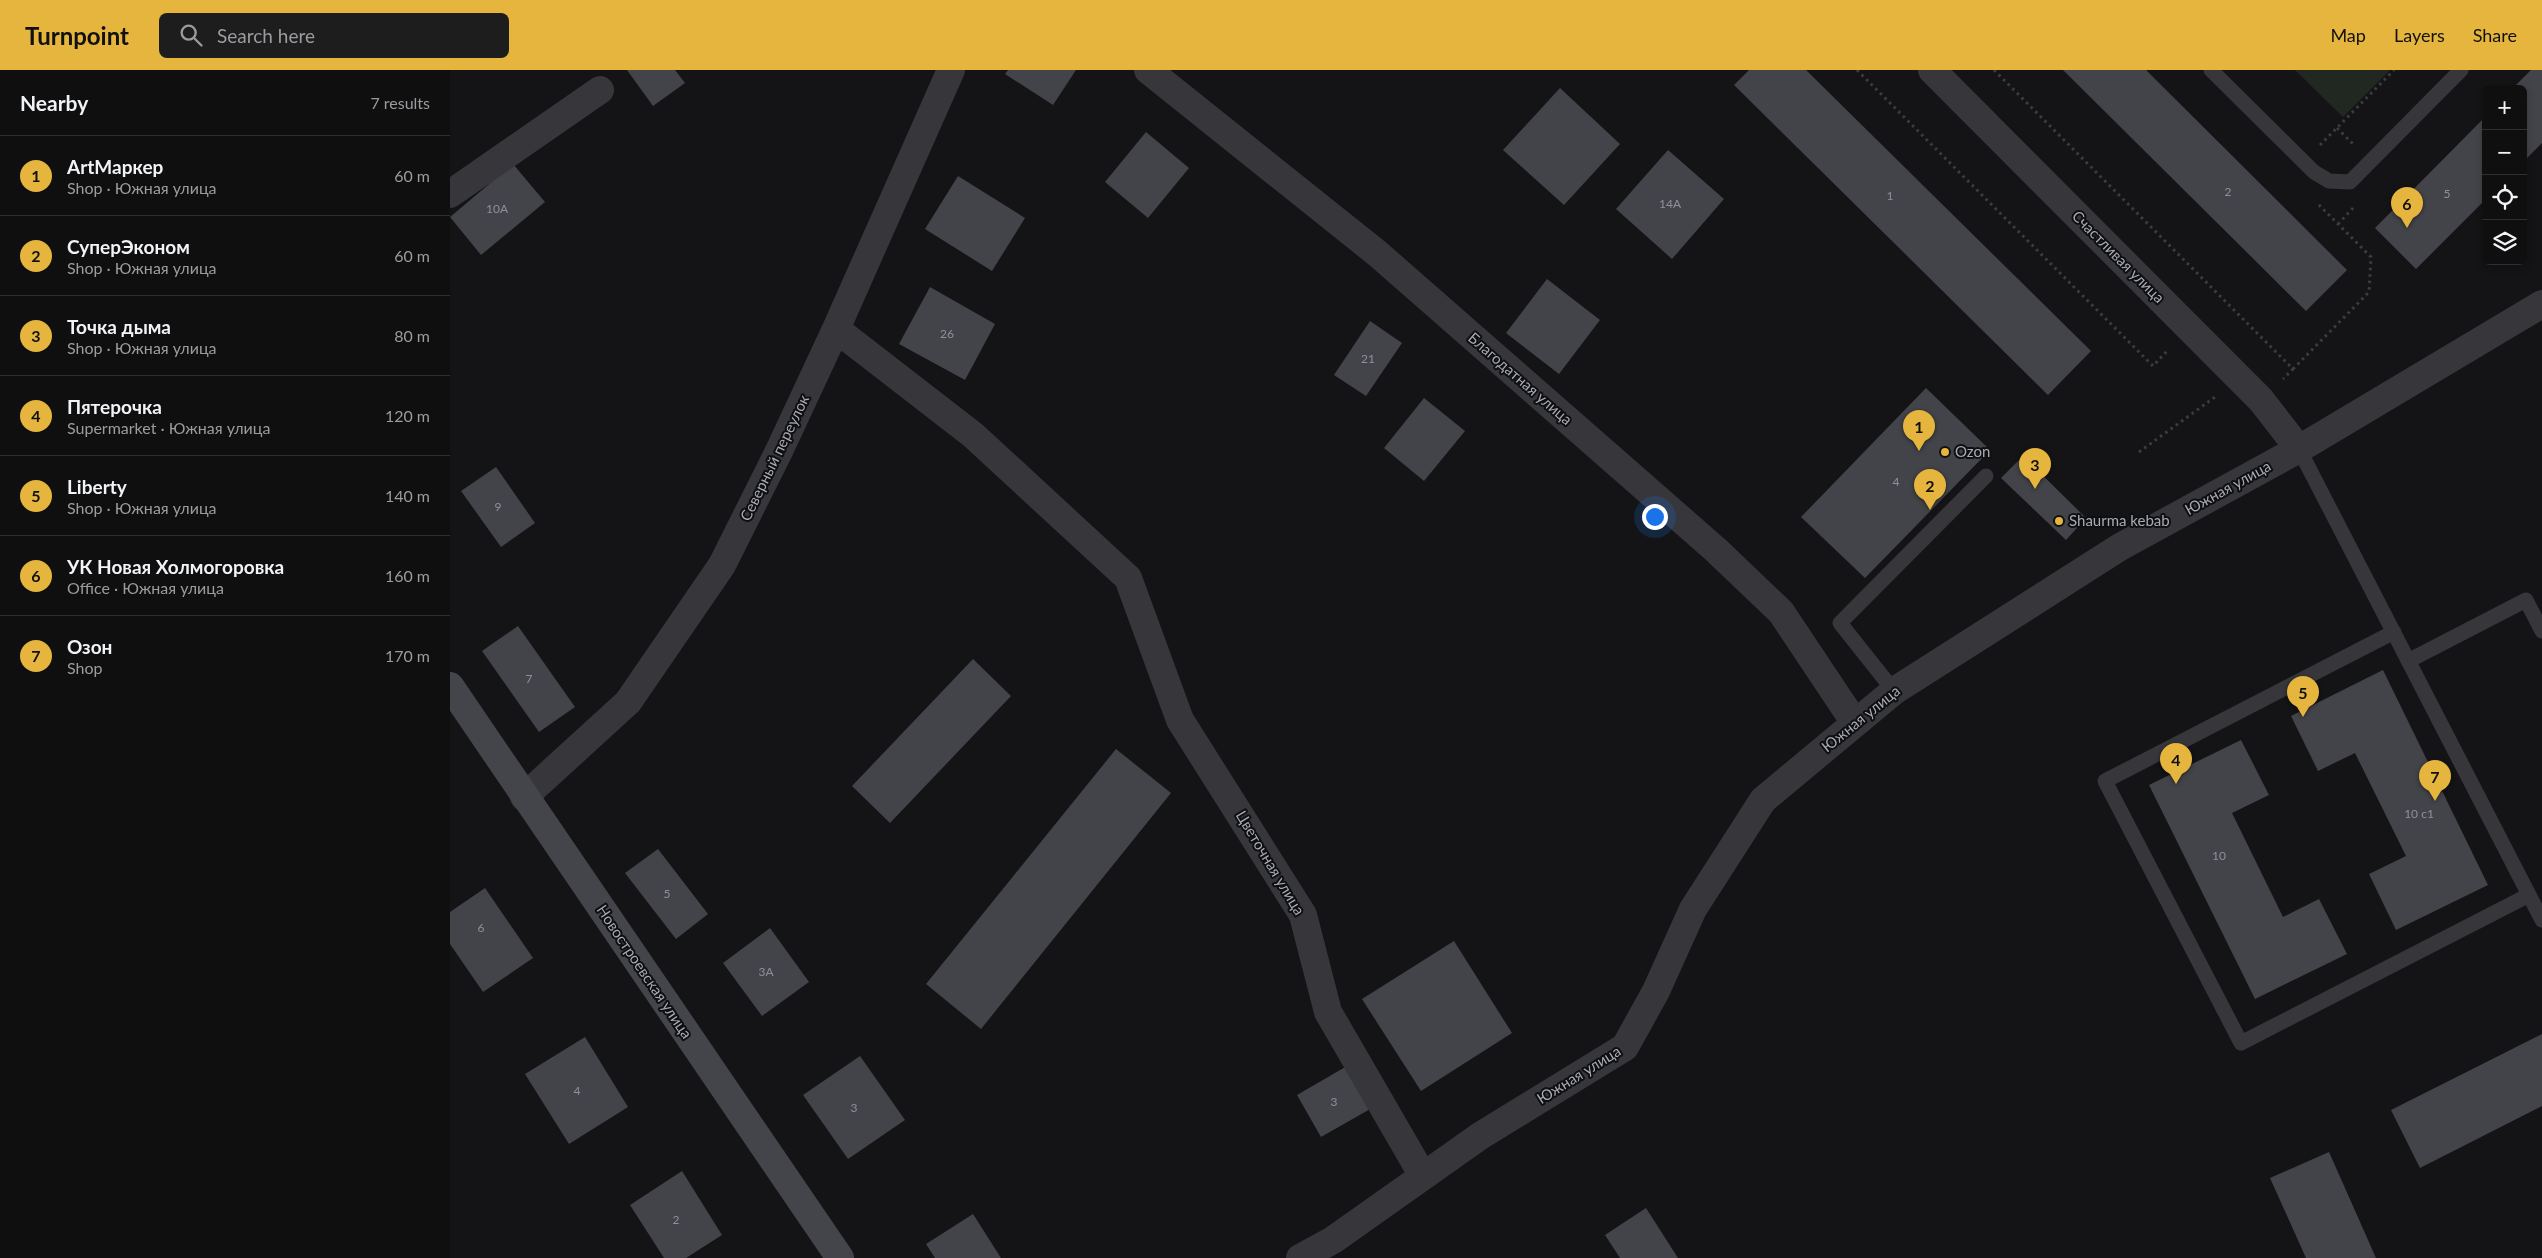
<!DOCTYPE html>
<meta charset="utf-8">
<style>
:root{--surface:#0f0f10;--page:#1d1d1e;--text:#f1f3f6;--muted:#9b9c9f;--line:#2f2f30;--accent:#e5b53e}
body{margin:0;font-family:Lato,sans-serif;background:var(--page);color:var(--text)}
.controls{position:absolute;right:15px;top:15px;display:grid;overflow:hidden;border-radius:8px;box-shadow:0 2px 8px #0003}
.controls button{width:45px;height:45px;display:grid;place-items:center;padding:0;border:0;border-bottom:1px solid var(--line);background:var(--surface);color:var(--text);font:25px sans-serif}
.you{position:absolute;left:1204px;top:446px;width:18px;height:18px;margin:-12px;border:4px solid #fff;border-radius:50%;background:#1a73e8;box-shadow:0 0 0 8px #1a73e833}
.badge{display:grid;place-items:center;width:32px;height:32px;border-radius:50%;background:var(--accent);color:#111;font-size:16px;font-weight:700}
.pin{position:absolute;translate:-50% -41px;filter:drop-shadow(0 1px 2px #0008)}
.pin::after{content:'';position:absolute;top:26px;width:18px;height:15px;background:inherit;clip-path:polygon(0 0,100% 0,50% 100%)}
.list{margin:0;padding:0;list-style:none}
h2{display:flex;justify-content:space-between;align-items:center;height:65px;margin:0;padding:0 20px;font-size:21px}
h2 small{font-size:16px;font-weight:400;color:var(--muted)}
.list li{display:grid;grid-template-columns:32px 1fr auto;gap:15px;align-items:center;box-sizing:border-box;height:80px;padding:0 20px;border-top:1px solid var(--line)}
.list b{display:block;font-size:19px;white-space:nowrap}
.list p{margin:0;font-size:16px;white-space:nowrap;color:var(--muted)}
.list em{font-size:16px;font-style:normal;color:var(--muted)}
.icon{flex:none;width:28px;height:28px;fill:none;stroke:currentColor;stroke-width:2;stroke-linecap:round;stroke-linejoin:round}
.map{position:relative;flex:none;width:2092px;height:1188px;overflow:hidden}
header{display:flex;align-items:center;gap:30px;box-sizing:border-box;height:70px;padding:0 25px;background:var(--accent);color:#111}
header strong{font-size:24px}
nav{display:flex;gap:28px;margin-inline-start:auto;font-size:18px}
.search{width:350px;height:45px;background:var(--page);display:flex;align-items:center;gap:12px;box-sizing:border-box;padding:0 18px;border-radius:8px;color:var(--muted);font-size:19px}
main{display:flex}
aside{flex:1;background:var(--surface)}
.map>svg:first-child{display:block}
.green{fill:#212822}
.building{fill:#434449}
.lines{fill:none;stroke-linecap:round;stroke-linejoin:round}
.path{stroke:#3c3d42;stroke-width:3;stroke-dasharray:2.5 4;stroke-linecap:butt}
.service{stroke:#36363b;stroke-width:15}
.minor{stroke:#36363b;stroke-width:28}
.secondary{stroke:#44454a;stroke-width:28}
.poi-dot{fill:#e5b53e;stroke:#0f0f11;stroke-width:2}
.labels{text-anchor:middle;stroke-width:4;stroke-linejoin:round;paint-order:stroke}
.number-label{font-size:12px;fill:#8e919a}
.street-label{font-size:15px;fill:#a7abb5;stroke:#0f0f11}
.poi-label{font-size:15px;fill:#a7abb5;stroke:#0f0f11;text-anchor:start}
</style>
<header>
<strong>Turnpoint</strong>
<div class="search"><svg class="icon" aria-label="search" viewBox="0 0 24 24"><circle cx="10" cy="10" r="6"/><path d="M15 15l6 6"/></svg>Search here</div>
<nav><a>Map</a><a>Layers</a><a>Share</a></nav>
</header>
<main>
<aside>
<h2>Nearby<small>7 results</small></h2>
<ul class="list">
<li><span class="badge">1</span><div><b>ArtМаркер</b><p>Shop · Южная улица</p></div><em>60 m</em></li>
<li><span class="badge">2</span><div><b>СуперЭконом</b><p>Shop · Южная улица</p></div><em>60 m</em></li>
<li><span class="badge">3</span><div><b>Точка дыма</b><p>Shop · Южная улица</p></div><em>80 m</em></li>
<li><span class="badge">4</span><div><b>Пятерочка</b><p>Supermarket · Южная улица</p></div><em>120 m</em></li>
<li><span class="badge">5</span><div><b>Liberty</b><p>Shop · Южная улица</p></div><em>140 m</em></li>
<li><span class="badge">6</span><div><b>УК Новая Холмогоровка</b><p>Office · Южная улица</p></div><em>160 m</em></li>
<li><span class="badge">7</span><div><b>Озон</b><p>Shop</p></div><em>170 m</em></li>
</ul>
</aside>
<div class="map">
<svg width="2092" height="1188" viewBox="0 0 2092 1188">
<rect width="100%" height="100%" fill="#141416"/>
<!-- green -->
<path class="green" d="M1845,0H1940L1893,47Z"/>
<!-- building -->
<path class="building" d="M177,0H225L235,13L203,36Z
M558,0H626L603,35L555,4Z
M1299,0H1356L1641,281L1598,325L1284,15Z
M1613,0H1696L1897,200L1856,241Z
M2081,0H2092V73L2073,92V19H2062Z
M1110,18L1170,74L1114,135L1053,80Z
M2036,46V129L1966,199L1925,158Z
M696,62L739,98L698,148L655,112Z
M1218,80L1274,129L1222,189L1166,139Z
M63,94L95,132L31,185L0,147Z
M508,106L575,148L542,201L475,159Z
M1097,209L1150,250L1109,304L1056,263Z
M480,217L545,254L515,310L449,274Z
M920,251L952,273L916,326L884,305Z
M1476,318L1540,380L1415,508L1351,447Z
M974,328L1015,361L974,411L934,378Z
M1573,386L1636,448L1616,470L1551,408Z
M46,397L85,453L51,477L11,421Z
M68,556L125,637L89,662L32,581Z
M523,589L561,626L440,753L402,716Z
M1933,600L2038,815L1946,860L1919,804L1956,786L1905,683L1868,701L1841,646Z
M1791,670L1819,725L1782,743L1833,847L1869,829L1897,884L1805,929L1699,715Z
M666,679L721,723L531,959L476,914Z
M208,779L258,844L226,869L175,803Z
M35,818L83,888L33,922L0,874V842Z
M320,858L359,912L312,946L273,893Z
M1004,871L1062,963L971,1021L912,929Z
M2092,964V1036L1970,1098L1941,1040Z
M135,967L178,1037L119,1074L75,1004Z
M410,986L455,1050L398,1089L353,1025Z
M897,996L922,1038L871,1067L847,1025Z
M1879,1082L1926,1188H1856L1820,1108Z
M232,1101L272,1165L236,1188H214L180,1135Z
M1196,1138L1228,1188H1170L1155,1165Z
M523,1144L551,1188H485L476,1174Z"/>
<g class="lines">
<!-- path -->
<path class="path" d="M1407,0L1703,296L1718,280
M1544,0L1843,299L1833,309
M1887,58L1904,75
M1870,75L1944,0
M1888,154L1905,136
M1843,299L1919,222L1921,187L1868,134
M1689,382L1765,327"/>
<!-- service -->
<path class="service" d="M1761,0L1864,102L1879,111L1900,112L2011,0
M1849,379L2092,850
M1944,562L1655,711L1791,973L2079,825
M1958,591L2076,530L2092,561
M1444,621L1390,553L1536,406"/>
<!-- minor -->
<path class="minor" d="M698,0L928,184L1266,480L1331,542L1405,653
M1482,0L1811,330L1849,379
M0,124L150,20
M386,259L523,365L678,508L730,650L853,845L878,942L973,1106
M74,727L178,632L272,495L329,381L386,259L501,0
M850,1188L883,1170L1030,1066L1175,977L1206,921L1243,839L1313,730L1444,621L1670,477L1849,379L2092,234"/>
<!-- secondary -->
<path class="secondary" d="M0,616L390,1188"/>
</g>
<!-- markers -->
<g class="poi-dot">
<circle cx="1495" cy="382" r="5"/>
<circle cx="1609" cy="451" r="5"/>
</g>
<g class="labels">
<!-- number labels -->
<g class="number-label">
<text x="1778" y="126">2</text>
<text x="1997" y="128">5</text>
<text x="1440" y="130">1</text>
<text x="1220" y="138">14А</text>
<text x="47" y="143">10А</text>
<text x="497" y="268">26</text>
<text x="918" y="293">21</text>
<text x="1446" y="416">4</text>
<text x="48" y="441">9</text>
<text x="79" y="613">7</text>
<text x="1969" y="748">10 с1</text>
<text x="1769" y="790">10</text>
<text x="217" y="828">5</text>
<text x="31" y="862">6</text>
<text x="316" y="906">3А</text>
<text x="127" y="1025">4</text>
<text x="884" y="1036">3</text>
<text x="404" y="1042">3</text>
<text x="226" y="1154">2</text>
</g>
<!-- street labels -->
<g class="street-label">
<text transform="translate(1668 187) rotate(45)" y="5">Счастливая улица</text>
<text transform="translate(1070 309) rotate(41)" y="5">Благодатная улица</text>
<text transform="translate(325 388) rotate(-64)" y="5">Северный переулок</text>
<text transform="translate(1778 418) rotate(-29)" y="5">Южная улица</text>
<text transform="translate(1411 649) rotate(-39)" y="5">Южная улица</text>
<text transform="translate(820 793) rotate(59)" y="5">Цветочная улица</text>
<text transform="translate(194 902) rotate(56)" y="5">Новостроевская улица</text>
<text transform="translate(1129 1005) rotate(-32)" y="5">Южная улица</text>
</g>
<!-- poi labels -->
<g class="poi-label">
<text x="1505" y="387">Ozon</text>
<text x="1619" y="456">Shaurma kebab</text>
</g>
</g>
</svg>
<div class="controls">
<button>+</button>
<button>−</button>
<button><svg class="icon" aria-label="locate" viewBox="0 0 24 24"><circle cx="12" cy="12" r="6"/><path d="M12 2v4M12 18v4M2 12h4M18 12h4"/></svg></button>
<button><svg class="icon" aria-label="layers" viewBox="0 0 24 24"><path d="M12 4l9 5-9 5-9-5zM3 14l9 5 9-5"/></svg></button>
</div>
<div class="you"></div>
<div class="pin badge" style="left:1469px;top:381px">1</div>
<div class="pin badge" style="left:1480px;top:440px">2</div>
<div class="pin badge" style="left:1585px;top:419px">3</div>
<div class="pin badge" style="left:1726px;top:714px">4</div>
<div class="pin badge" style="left:1853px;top:647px">5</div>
<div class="pin badge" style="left:1957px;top:158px">6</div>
<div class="pin badge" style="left:1985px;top:731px">7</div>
</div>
</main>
